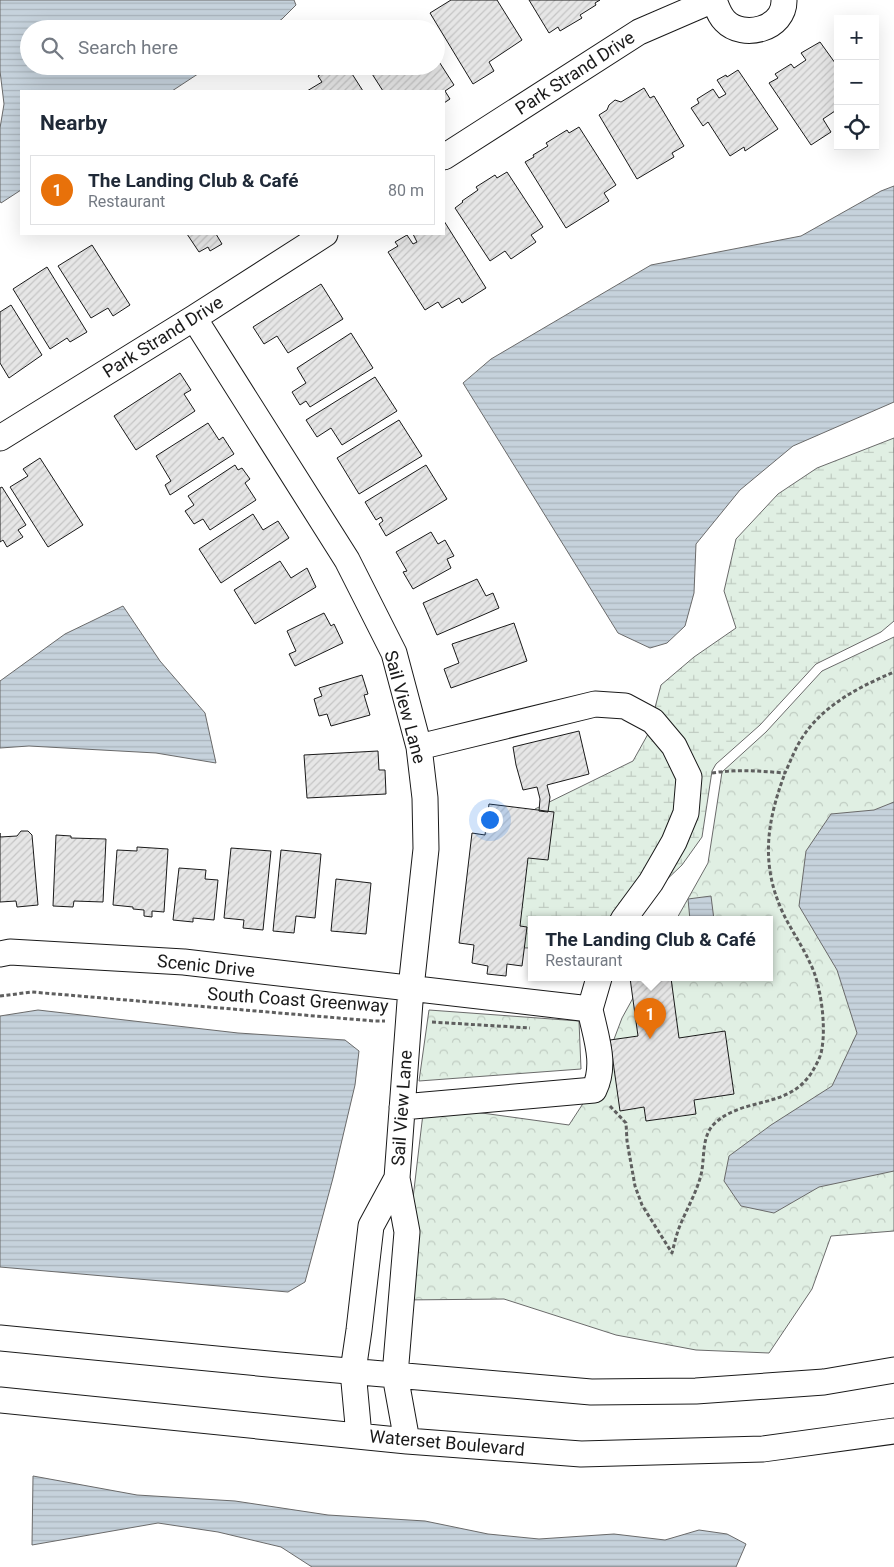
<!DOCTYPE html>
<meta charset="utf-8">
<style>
:root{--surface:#fff;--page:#f6f6f7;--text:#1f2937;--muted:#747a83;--line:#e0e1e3;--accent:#db2777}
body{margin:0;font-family:Roboto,sans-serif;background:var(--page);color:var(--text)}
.controls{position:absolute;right:15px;top:15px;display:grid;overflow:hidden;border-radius:0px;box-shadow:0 5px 20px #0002}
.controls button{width:45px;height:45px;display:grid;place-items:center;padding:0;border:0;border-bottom:1px solid var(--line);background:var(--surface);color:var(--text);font:25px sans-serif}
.you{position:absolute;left:489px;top:819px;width:18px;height:18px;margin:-12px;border:4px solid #fff;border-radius:50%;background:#1a73e8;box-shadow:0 0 0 8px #1a73e833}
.badge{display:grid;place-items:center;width:32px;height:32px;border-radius:50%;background:var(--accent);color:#fff;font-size:16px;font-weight:700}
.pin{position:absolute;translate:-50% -41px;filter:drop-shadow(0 1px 2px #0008)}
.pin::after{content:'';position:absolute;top:26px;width:18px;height:15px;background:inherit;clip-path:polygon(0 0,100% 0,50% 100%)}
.popup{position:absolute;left:528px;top:916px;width:245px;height:65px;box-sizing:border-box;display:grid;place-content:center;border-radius:0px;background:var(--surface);filter:drop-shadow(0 1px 4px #0005);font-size:16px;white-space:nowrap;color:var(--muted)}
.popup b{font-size:19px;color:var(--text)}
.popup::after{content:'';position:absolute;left:50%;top:100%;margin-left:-10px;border:10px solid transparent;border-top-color:var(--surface)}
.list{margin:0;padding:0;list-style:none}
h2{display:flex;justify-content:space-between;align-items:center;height:65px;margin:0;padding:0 20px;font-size:21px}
h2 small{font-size:16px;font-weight:400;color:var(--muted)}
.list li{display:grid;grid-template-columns:32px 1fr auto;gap:15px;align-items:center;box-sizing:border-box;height:70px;margin:0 10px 10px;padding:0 10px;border:1px solid var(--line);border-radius:0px}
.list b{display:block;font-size:19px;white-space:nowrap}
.list p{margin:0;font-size:16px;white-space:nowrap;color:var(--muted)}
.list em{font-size:16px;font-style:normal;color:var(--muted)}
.icon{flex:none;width:28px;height:28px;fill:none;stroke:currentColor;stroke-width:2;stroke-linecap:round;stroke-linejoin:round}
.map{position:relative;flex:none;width:894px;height:1567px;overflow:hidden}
.search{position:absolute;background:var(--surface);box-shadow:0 5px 20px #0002;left:20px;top:20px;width:425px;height:55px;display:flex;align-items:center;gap:12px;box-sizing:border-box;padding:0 18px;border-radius:28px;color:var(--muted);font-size:19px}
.panel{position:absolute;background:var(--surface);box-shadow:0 5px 20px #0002;left:20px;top:90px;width:425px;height:145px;border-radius:0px}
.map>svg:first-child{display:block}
.wetland{fill:url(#wetland-marsh);stroke:#6a6a6a}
.park{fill:url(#park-crowns);stroke:#6a6a6a}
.water{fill:url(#water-rules);stroke:#6a6a6a}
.building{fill:url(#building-hatch);stroke:#1a1a1a}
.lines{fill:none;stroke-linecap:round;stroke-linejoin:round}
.minor-casing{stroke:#1a1a1a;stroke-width:27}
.path{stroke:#5f5f5f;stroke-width:3;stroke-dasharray:4 2.5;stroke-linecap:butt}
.minor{stroke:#fff;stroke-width:25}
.labels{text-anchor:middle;stroke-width:4;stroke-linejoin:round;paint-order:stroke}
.street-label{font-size:18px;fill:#1a1a1a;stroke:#fff}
</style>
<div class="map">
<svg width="894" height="1567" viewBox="0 0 894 1567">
<defs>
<pattern id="wetland-marsh" width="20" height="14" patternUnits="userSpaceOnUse" patternTransform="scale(1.25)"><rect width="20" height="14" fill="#e0efe3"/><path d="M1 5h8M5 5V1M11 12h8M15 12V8" fill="none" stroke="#c0ccc2"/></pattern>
<pattern id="park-crowns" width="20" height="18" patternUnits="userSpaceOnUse" patternTransform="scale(1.25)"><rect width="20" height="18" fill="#e0efe3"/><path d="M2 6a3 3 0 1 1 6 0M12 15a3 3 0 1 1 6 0" fill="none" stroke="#c0ccc2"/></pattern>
<pattern id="water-rules" width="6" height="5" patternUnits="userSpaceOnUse" patternTransform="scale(1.25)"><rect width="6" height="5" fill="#c6d2dc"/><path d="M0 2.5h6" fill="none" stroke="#aab4bc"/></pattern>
<pattern id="building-hatch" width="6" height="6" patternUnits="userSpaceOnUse" patternTransform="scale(1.25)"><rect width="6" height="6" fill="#e6e6e6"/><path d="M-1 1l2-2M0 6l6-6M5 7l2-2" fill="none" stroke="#c5c5c5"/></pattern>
</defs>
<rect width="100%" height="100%" fill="#fff"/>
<!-- wetland -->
<path class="wetland" d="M894,438V621L881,632L816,664L760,725L716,764L712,771L702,837L682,865L638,907L618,920H531V948L475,947L498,863L535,809L633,761L648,734L661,685L694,657L736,628L724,591L736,539L778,494L817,468Z"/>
<!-- park -->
<path class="park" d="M894,637V1231L831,1236L812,1289L769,1353L696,1350L616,1335L504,1299L401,1300L424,1105L569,1125L599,1079L622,1018L644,978H769V920H676L708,863L722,772L766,732L822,671Z
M429,1010L579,1021L581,1069L419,1081Z"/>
<!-- water -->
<path class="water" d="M0,0H294L296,5L282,19L267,29H29V66H210L172,91H21V190L1,203L0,201V128L4,104L0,71Z
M894,186V402L793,446L740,490L696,544L694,593L685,626L667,643L650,648L618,633L463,383L491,359L651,265L801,236L881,191Z
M123,606L160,661L205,713L216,763L156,753L29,746L0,748V681L65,634Z
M894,802V1171L819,1187L774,1213L741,1206L724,1181L729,1156L771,1125L832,1086L857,1033L837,970L799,906L806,851L831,814L874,810Z
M711,896L714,920H690L688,899Z
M38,1010L238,1033L345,1040L359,1051L355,1085L333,1178L305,1282L288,1292L0,1267V1016Z
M33,1476L137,1495L235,1501L328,1515L425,1521L488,1534L539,1539L614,1534L665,1540L699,1530L727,1534L746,1544L736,1567H312L281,1547L218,1532L158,1523L32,1545Z"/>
<!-- building -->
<path class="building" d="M451,0H497L522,40L489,62L494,71L473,84L430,13Z
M529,0H600L595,3L596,5L580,15L582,18L560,31L558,27L549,33Z
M820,42L838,67V109L823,119L831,132L811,145L769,83L778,78L775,74L791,64L794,68L806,60L801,53Z
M436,57L454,85L445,91L450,99L444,103V91H383L367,66H436Z
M333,66H347L363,91H307L322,82L318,76Z
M738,70L778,129L745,151L744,147L730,156L708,122L703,126L691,108L699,103L697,99L713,89L719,98L726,94L717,80L726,75L727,77Z
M644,88L650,98L654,96L684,146L672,153L674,157L637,179L599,115L607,110L609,105L615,100L621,102Z
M579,127L616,185L604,193L609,201L566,228L525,162L534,157L533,155L548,146L546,143L567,130L569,133Z
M507,172L543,227L531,235L536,242L511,259L505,251L490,261L455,208L463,202L462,201L478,190L476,187L495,175L497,178Z
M444,221L486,288L462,303L459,298L442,308L438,302L425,310L388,252L398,246L395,242L407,235L413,244L417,242L413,234H444Z
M187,234H216L222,244L210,251L208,247L199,252Z
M92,245L130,305L113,316L108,308L91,318L58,266Z
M47,267L87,332L70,342L67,338L50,349L13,289Z
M321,284L343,319L288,353L277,336L264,344L253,327Z
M11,305L42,355L9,378L0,363V312Z
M351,333L373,368L310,407L306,401L300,405L292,392L306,383L297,368Z
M180,373L191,390L184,394L195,411L136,450L114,416Z
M375,377L397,411L342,445L331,428L317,437L306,420Z
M399,420L422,456L359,494L337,458Z
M208,423L219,440L223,437L234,454L170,495L165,485L171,481L156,456Z
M40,458L83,525L48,547L10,487L28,476L23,469Z
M235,465L238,470L242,468L250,479L245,483L256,500L210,530L203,519L194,524L185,511L194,505L188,496Z
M426,465L447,499L386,536L379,524L383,521L381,517L376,520L365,502Z
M2,487L26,525L18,530L23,537L7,547L3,540L0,542V488Z
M253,514L263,530L278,521L289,538L221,583L199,549Z
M431,532L438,544L445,540L454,556L447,559L451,568L413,589L403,572L407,571L396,552Z
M280,561L291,578L307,568L316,587L255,624L234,590Z
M477,579L486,596L493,593L499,608L437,635L423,603Z
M324,613L331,626L334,624L343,643L295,666L289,654L296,651L287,631Z
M514,623L527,661L451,688L444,669L459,663L452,644Z
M362,675L368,694L364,695L370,715L331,726L327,714L319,716L314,699L322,696L319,688Z
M579,731L589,774L547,785L550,797L548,812L539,811L540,799L537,787L523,790L516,765L513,747Z
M378,751L379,770H385L386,794L307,798L304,755Z
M489,804L554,812L548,860L528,858L520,926L527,927L522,966L507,964L506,976L487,974L488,966L472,963L474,945L459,943L472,833L485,835Z
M21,831H28L32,835L38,905L17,907L16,901L0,902V833V837L17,836Z
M56,835L71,836V838L106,839L103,902L74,901L73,907L53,906Z
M137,847L168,849L164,912L152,911V917L144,916V910L133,909V907L113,905L117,850L137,851Z
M231,848L271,851L263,930L243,928L244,920L224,918Z
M281,850L321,854L315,918L296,916L294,933L273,931Z
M179,868L206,870L205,879L218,880L214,920L193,918V922L173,920Z
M336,879L371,883L366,934L331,931Z
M630,978H671L679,1038L725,1031L734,1094L694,1100L696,1114L646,1121L644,1107L620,1111L610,1040L638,1036Z"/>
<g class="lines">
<defs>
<path id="minor" d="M714,0C717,8 719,15 725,21C743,40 785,29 784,0
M444,157L639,32L713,0
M194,318L347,560L394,653L419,747L425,798L426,849L411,988L397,1178L407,1232L395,1375L407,1441
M0,438L194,318L325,234
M419,747L595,704L625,706L653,721L674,746L689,777L686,813L674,842L651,882L623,920
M0,954L10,952L184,962L590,1009L599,978
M402,1107L594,1090C607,1064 595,1035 590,1009
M0,1338L279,1365L591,1392L696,1391L824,1382L894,1370
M0,1400L407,1441L581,1454L763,1449L894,1431
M359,1436L353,1371L359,1330L371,1226L397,1178"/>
</defs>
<!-- minor casing -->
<use href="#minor" class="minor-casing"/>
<!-- path -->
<path class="path" d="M712,773C737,769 760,771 785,773C791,760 796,746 804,735C825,704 861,686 894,672
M0,996L32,992L374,1021H385
M432,1022L530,1028
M610,1106L626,1123L627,1141L635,1186L642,1205L672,1253C674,1245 676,1236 679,1228C686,1210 696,1194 701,1175C705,1159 701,1137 714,1124C743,1096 788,1110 812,1072C816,1065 821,1057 822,1048C826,1025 821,984 810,963C802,945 791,930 783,913C760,864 767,821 785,773"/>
<!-- minor -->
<use href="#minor" class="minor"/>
</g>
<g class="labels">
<!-- street labels -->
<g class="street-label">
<text transform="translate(575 73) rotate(-33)" y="6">Park Strand Drive</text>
<text transform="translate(163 337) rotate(-32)" y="6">Park Strand Drive</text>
<text transform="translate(405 707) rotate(75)" y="6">Sail View Lane</text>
<text transform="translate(206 966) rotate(6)" y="6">Scenic Drive</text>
<text transform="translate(298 1000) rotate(4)" y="6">South Coast Greenway</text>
<text transform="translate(402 1108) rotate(-86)" y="6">Sail View Lane</text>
<text transform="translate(447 1443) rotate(5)" y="6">Waterset Boulevard</text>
</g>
</g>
</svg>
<div class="controls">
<button>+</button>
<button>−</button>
<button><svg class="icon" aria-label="locate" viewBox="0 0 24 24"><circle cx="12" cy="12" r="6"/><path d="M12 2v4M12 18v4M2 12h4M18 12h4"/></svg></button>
</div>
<div class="you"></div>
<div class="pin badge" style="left:650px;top:1039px;background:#e8710a">1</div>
<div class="popup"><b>The Landing Club &amp; Café</b>Restaurant</div>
<div class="search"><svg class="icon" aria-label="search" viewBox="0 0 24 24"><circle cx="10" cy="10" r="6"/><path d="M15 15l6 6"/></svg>Search here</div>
<section class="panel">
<h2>Nearby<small></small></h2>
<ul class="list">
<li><span class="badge" style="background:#e8710a">1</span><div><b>The Landing Club &amp; Café</b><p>Restaurant</p></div><em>80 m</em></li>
</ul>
</section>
</div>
